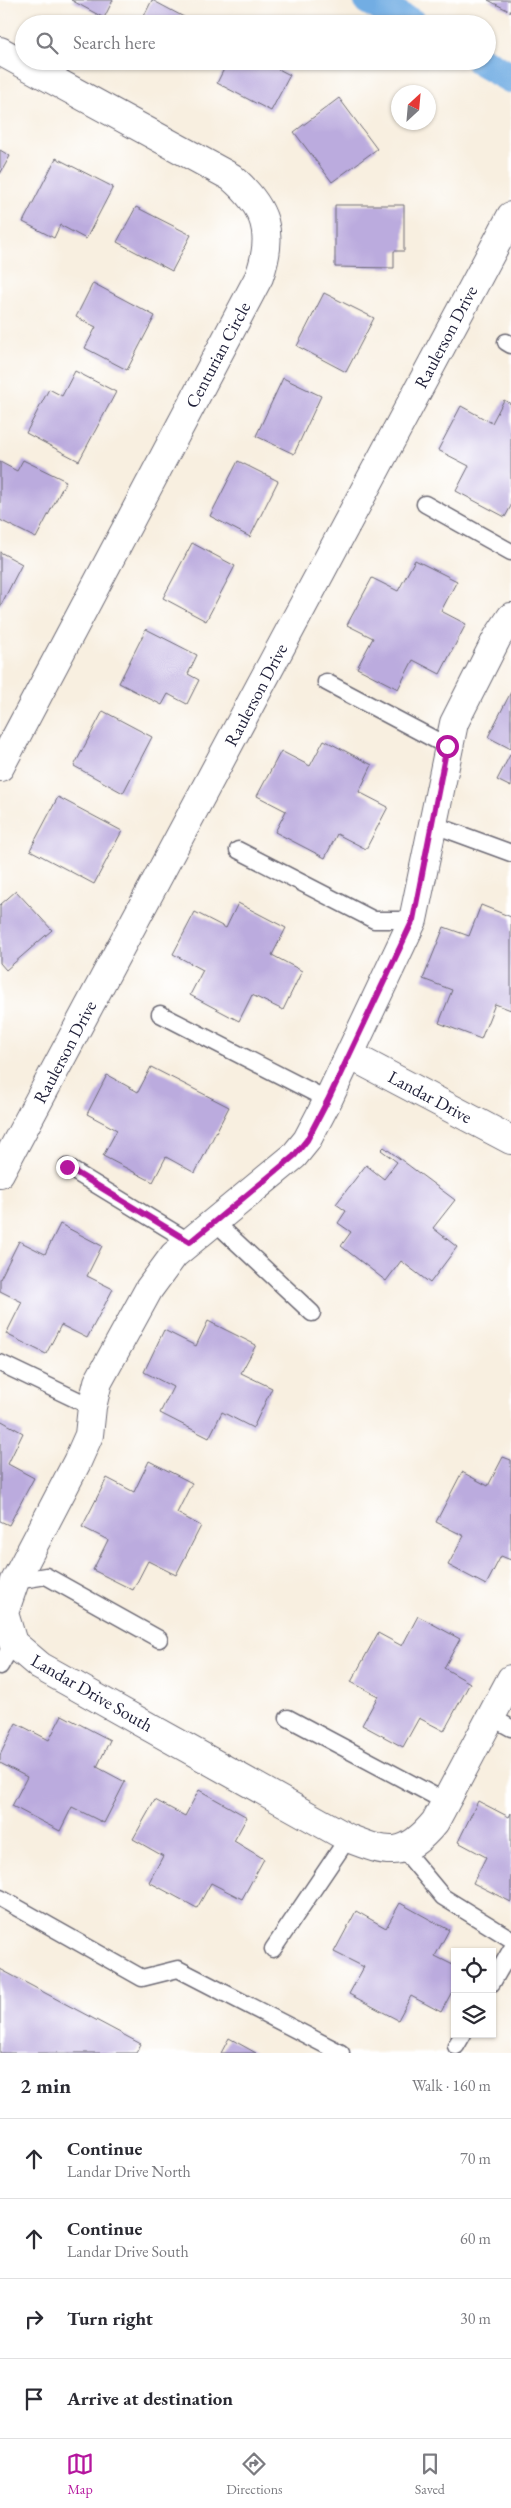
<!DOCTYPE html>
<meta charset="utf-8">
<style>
:root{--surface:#fff;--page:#f7f7f7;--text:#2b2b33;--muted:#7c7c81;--line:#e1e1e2;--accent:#b5179e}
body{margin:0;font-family:"EB Garamond",serif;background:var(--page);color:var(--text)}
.controls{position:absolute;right:15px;bottom:15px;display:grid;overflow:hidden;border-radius:0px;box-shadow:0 1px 4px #0004}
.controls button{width:45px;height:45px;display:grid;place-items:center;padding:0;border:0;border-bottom:1px solid var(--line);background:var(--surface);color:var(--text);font:25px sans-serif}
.compass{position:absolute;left:391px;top:85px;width:45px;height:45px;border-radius:50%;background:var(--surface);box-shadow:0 1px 4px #0004;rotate:26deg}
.stop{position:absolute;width:15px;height:15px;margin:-11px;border:4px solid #b5179e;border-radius:50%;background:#fff}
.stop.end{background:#b5179e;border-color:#fff;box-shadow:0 1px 5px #0008}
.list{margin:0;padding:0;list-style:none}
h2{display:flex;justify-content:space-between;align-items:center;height:65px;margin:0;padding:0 20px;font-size:21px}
h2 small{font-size:16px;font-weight:400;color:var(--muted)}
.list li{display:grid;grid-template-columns:32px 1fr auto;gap:15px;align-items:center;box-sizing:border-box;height:80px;padding:0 20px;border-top:1px solid var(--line)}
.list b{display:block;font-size:19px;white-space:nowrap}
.list p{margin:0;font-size:16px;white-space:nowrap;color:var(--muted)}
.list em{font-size:16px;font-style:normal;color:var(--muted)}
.icon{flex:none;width:28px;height:28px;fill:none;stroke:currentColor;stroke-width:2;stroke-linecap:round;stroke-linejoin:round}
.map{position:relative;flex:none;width:511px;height:2053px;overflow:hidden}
.search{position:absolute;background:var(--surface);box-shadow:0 1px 4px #0004;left:15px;right:15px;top:15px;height:55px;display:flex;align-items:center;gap:12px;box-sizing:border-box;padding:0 18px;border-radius:28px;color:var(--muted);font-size:19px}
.sheet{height:385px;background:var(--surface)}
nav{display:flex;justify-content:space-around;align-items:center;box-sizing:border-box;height:70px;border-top:1px solid var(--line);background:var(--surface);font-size:14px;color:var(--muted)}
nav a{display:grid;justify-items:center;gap:2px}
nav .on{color:var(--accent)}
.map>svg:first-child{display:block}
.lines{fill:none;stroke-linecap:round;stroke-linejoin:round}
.canal{stroke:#72ade3;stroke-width:31}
.building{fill:#bbabde}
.lane-casing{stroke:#6d6a75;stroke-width:19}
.street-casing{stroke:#6d6a75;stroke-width:30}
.lane{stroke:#fff;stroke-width:16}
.street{stroke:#fff;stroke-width:28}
.route{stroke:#b5179e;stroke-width:6}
.labels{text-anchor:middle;stroke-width:5;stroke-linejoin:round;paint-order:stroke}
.street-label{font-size:18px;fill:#22223b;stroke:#fff}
</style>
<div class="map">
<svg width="511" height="2053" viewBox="0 0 511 2053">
<rect width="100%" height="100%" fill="#fff"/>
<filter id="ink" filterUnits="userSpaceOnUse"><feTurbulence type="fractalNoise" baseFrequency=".02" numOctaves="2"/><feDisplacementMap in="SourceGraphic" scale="10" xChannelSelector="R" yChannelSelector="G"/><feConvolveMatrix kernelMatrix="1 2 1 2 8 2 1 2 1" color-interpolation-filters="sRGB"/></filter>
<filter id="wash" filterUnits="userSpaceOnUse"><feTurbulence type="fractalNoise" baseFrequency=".0096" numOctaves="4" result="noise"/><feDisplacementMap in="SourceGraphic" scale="20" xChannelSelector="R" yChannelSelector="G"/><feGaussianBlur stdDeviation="1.12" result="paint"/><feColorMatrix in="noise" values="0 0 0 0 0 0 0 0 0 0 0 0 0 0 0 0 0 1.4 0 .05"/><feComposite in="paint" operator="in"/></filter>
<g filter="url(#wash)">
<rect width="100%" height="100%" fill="#f8efe0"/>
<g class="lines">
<!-- canal -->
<path class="canal" d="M369,0L412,24
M481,61L511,78"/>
</g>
<g id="blocks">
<!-- building -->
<path class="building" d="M71,0H113L104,18Z
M152,0L197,24H140Z
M488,0H511V12Z
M228,61H263L290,75L271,111L217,83Z
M339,98L377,149L332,182L294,132Z
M0,150L10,156L0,174Z
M56,158L113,187L86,239L60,225L54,238L23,222Z
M335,205H404V251H394V268L335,267Z
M136,207L191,235L172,271L117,242Z
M93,283L155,316L127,370L85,348L96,327L76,317Z
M324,293L374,318L346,372L297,346Z
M75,371L116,392L79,461L26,433L49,389L62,396Z
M283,378L321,396L294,454L256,436Z
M504,400L511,404V506L505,517L456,491L469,466L438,450L461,406L492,423Z
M23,460L66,481L36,538L0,520V462L17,471Z
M238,461L278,481L250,537L210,516Z
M192,543L235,566L206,621L163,598Z
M0,552L22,564L0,607Z
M415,560L457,581L441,611L466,624L440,674L413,660L398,689L357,668L373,638L347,625L372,578L398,591Z
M146,629L197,655L188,674L199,680L187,704L168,694L162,705L119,683Z
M511,692V749L488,737Z
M103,711L152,737L123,793L74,766Z
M324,740L372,765L359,792L388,807L366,849L337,834L325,858L275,832L286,811L257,796L281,751L310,766Z
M511,753V787L497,780Z
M58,797L122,831L94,884L30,850Z
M16,891L52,930L6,970L0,963V905Z
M238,903L286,928L272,955L302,971L283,1010L252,995L239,1021L190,995L203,970L173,954L195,912L226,928Z
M481,905L511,917V1010L495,1004L481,1039L439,1023L452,990L423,979L444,927L469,936Z
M151,1067L229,1107L195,1173L166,1157L153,1182L103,1156L117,1130L87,1114L107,1075L138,1092Z
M384,1147L455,1200L433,1228L457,1247L430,1283L401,1261L386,1281L341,1246L351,1232L338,1223L346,1211L336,1204L366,1165L384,1179L397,1162L381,1150Z
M60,1224L102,1246L87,1276L113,1289L87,1338L61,1325L46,1354L6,1334L22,1302L0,1291V1279L19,1241L45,1254Z
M208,1321L256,1345L241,1373L272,1388L253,1428L222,1412L209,1438L160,1413L173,1387L144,1372L164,1330L196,1346Z
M0,1420L23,1433L8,1464L34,1478L9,1525L0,1521Z
M503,1457L511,1460V1560L501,1556L486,1585L448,1565L464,1536L436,1522L462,1472L488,1486Z
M149,1461L192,1483L177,1513L201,1526L176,1575L148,1561L133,1590L93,1570L108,1540L82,1527L107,1478L134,1492Z
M418,1616L460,1639L444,1668L470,1683L444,1731L419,1718L403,1747L362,1725L378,1696L351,1682L378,1633L402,1646Z
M62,1715L110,1740L97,1767L125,1782L104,1823L72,1807L60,1831L12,1806L27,1777L0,1763V1755L16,1723L49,1740Z
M199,1790L247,1817L234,1841L264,1859L242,1899L211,1883L197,1908L149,1882L163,1856L133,1839L155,1800L185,1816Z
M478,1801L509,1817L511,1813V1902L473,1883L486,1857L458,1842Z
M400,1903L449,1930L435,1956L455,1966V1986L441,2012L411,1996L398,2020L349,1994L364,1967L334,1952L356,1911L386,1928Z
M0,1969L141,2044L136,2053H0Z
M229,2038L256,2053H221Z"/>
</g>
</g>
<g filter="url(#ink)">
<use href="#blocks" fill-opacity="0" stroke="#6d6a75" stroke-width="1"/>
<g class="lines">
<defs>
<path id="lane" d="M506,342L511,345
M425,504L511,552
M326,682L447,746
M432,824L511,853
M238,850L374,920H413
M160,1014L328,1100
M67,1167L190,1242
M215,1222L312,1313
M0,1363L92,1407
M10,1582L46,1576L159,1639
M0,1666L13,1643
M491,1717L511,1728
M288,1718L446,1802
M403,1849L443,1897L511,1939
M0,1898L142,1978L178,1969L341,2053
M273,1949L348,1838
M492,1983L511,1950
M456,2046L463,2034"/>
<path id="street" d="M0,51L231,177C266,207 275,233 259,277L0,767
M511,617L497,638L454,723L413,920L328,1100L307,1140L294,1156L174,1255L149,1289L98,1382L92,1407L89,1435L77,1462L15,1581L4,1613L13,1643L40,1666L348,1838C389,1854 404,1859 435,1822L511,1679
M350,1055L511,1140
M0,1173L511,216"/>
</defs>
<!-- lane casing -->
<use href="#lane" class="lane-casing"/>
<!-- street casing -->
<use href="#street" class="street-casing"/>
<!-- lane -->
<use href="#lane" class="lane"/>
<!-- street -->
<use href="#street" class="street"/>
</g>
</g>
<g class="lines" filter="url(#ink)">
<!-- route -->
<path class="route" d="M67,1167L190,1242L294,1156L307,1140L328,1100L413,920L447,746"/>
</g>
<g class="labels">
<!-- street labels -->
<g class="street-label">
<text transform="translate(446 337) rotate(-62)" y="6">Raulerson Drive</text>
<text transform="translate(218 355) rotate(-62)" y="6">Centurian Circle</text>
<text transform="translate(256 695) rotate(-62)" y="6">Raulerson Drive</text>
<text transform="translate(65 1052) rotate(-62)" y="6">Raulerson Drive</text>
<text transform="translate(430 1097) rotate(28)" y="6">Landar Drive</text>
<text transform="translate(92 1693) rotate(30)" y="6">Landar Drive South</text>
</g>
</g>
</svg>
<div class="controls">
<button><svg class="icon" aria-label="locate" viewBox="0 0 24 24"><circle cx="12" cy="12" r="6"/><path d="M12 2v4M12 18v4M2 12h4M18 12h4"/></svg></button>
<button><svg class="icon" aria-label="layers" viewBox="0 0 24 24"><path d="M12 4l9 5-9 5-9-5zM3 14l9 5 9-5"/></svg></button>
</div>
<svg class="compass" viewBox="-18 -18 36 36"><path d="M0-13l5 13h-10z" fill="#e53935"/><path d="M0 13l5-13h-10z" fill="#7c7c81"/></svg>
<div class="stop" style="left:447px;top:746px"></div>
<div class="stop end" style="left:67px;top:1167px"></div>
<div class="search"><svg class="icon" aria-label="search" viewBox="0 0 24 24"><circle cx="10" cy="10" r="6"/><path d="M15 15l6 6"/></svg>Search here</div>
</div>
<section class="sheet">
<h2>2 min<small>Walk · 160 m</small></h2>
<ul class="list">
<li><svg class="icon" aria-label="ahead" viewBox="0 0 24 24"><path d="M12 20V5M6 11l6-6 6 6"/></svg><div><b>Continue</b><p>Landar Drive North</p></div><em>70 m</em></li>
<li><svg class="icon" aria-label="ahead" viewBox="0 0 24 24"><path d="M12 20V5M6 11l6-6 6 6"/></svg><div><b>Continue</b><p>Landar Drive South</p></div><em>60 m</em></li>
<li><svg class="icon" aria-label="right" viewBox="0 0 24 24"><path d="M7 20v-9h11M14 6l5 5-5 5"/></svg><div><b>Turn right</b></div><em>30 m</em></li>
<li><svg class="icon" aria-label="arrive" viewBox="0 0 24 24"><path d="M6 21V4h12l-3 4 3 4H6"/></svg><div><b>Arrive at destination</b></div></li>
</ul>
</section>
<nav>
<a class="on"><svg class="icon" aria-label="map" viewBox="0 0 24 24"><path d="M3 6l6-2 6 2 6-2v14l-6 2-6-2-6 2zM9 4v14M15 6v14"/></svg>Map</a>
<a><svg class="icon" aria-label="directions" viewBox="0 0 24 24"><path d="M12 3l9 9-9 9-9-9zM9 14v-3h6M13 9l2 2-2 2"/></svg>Directions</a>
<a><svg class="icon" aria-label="saved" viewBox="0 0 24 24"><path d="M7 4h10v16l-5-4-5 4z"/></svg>Saved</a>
</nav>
